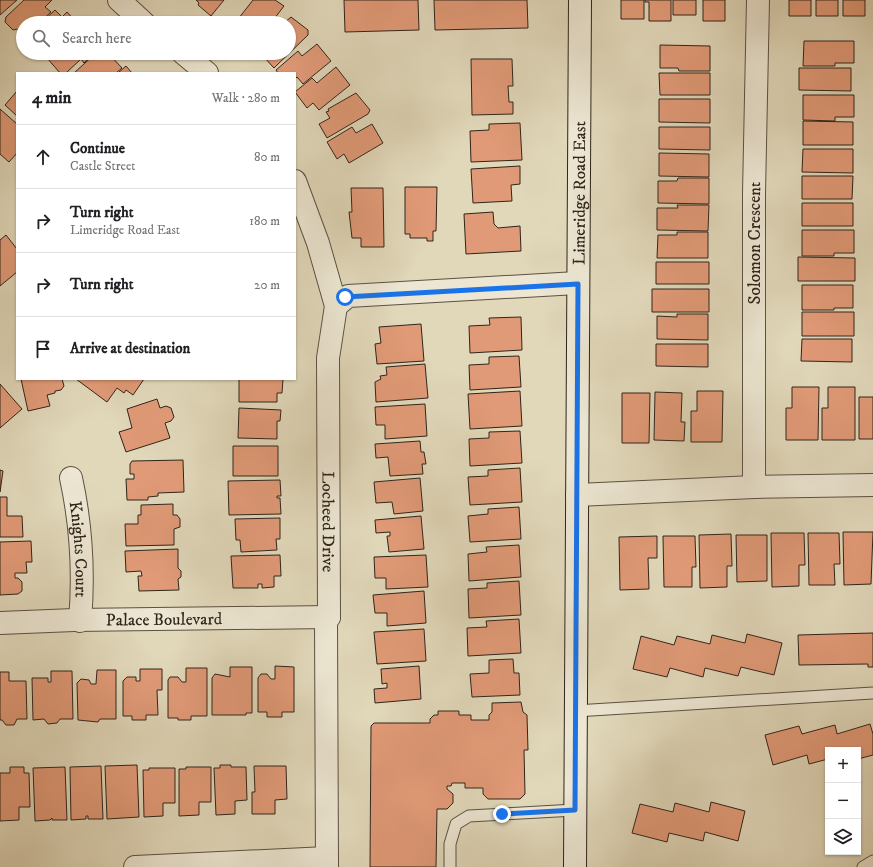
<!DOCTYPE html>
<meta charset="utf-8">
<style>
:root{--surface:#fff;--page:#f6f6f6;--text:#202124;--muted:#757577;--line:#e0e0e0}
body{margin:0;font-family:"IM FELL DW Pica",serif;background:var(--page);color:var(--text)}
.controls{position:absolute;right:12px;bottom:12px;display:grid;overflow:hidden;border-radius:0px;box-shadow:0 1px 3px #0004}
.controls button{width:36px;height:36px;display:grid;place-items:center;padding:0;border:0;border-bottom:1px solid var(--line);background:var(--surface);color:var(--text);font:20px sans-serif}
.stop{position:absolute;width:12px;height:12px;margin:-9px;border:3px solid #1a73e8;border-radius:50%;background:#fff}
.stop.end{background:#1a73e8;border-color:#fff;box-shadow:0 1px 4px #0008}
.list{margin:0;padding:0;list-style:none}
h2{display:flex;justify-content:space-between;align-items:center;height:52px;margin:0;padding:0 16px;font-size:17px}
h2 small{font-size:13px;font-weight:400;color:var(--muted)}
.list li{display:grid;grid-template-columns:26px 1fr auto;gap:12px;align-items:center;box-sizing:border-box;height:64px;padding:0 16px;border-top:1px solid var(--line)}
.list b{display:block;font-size:15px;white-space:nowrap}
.list p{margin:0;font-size:13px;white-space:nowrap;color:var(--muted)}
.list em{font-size:13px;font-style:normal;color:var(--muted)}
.icon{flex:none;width:22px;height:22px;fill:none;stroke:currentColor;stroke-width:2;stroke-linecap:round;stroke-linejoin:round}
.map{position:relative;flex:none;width:873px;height:867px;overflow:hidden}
.search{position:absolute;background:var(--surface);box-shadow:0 1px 3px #0004;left:16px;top:16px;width:280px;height:44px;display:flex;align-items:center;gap:10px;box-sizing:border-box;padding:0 14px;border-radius:22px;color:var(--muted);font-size:15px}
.panel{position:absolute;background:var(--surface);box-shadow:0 1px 3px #0004;left:16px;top:72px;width:280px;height:308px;border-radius:0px}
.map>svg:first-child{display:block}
.building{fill:#e19a77;stroke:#30241b}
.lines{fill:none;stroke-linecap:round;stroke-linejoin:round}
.lane-casing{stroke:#5c5143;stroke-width:13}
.street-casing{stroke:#5c5143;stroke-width:24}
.secondary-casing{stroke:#30241b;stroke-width:24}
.lane{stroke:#ece6d2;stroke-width:11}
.street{stroke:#ece6d2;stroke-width:22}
.secondary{stroke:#ece6d2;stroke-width:22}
.route{stroke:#1a73e8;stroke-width:5}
.labels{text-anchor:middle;stroke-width:4;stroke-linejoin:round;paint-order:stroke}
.street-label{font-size:17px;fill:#30241b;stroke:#ece6d2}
</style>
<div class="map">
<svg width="873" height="867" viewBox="0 0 873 867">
<rect width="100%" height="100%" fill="#e1d8ba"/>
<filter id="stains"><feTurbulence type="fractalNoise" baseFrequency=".005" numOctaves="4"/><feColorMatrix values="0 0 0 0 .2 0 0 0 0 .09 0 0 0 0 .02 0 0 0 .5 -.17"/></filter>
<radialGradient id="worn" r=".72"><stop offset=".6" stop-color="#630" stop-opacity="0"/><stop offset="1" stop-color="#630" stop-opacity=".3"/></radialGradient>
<!-- building -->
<path class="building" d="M0,0H17L0,15Z
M24,0H52L45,7L51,12L39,23H23L22,35L17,29L13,30L5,22L6,17Z
M196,0H224L211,16L198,5L199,3Z
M253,0H275L284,6L271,23H235Z
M344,0H418L419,30L345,32Z
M434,0H527L528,28L435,30Z
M621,0H644V19H621Z
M645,0H671V21H649V2H645Z
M673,0H696V15H673Z
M703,0H725V21H703Z
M789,0H811V16H789Z
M816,0H838V16H816Z
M843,0H865V16H843Z
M55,10L62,17L67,12L77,23H41Z
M291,17L308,30V35L274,68L262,55L264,53H289V23H284Z
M804,41H854V63H835V66H803Z
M317,44L331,61L303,84L297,77L295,79V73H278L276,70L298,51L302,56Z
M660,45L710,46V71H679L678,68H660Z
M53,53H95L84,63L81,59L66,73H60L47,58Z
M96,53H108L122,68L116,73H74Z
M471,59H512L513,86H508L509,102H513V114L472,115Z
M126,66L132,73H118Z
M336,67L350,85L319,110L313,103L307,108L295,92L312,78L317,83Z
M799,68H851V91L799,90Z
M659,73H710V95H660Z
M17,91V116L5,105Z
M356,93L370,110L368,114L327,138L319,124L330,118L326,112L329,111L328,109Z
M803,95H854V117H835V121L803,120Z
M659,99H710V123L659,122Z
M0,109L17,124V153L9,162L0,154Z
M803,121L853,122V145H803Z
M520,123L522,160L471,162L470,131L489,130V124Z
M372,124L383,143L349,163L344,154L337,159L327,142L352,127L356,133Z
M659,127H710V150L659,149Z
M803,149H853V173L802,172Z
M659,153L709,154V177L659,176Z
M520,166V184L511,185L512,201L473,203L471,169Z
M802,176H853L852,199H802Z
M678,178H709V204L658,203V181H677Z
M405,187H437L436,231H433V241H427V238H410V234H405Z
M351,188H383L384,247H361V238H352L349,212H352Z
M802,203H853V226H802Z
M677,205H709L708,231L657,230V208H678Z
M493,212L494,224L498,228L520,226L521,251L466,254L464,214Z
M802,230H854V253H834V256H802Z
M677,232H708V258H657L658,235H677Z
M6,235L17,249V272L0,286V240Z
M798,257L855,258V281H798Z
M656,262H709V284H656Z
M802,285H853V308H834V310H802Z
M652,289H709V312H652Z
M802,312H854V336H802Z
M677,314H708V340L657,339V316L677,317Z
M521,317L522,350L470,353L469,326L490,325L489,318Z
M421,324L424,361L377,364L375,344L381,343L379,327Z
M802,339H852V362L801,361Z
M656,344H708V367L656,366Z
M519,356L521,387L470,390L469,365L489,364V357Z
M425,364L428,398L376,402L375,382L381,379L380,376L387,375L386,367Z
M21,379H62L64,386L61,390L55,391V393L47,395L50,406L28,411Z
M76,379H144L133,395L126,390L124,393L117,388L107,402Z
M239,379H283L282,393H277V402H239Z
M0,384L22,409L0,428Z
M792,387H819L818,440H786V408H792Z
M828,387H855V440H822V408H828Z
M520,391L522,426L470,429L468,394Z
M697,391H723L722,442H691V411H697Z
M655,392L682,393L681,422H685L684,441L654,440Z
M622,393H650L649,443H622Z
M859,397H873V439H859Z
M157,399L160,408L166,406L171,408L174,417L171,421L165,423L170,438L126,452L119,432L132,428L127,409Z
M425,404L427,436L385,439V425H376L375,407Z
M239,408L281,410L280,421H277V439L238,438Z
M520,431L522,463L470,466L469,439L489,438V432Z
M420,441L421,452H424L426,464H422L423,474L390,476L388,457L376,458L375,444Z
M233,446H278V476H233Z
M183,460L184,492L158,493V496L148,497V500H127L126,479H134V474H130V464L132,461Z
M520,468L522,502L470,505L468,477L488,476V470Z
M0,470L3,471L0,492Z
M420,478L423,511L394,514L392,502L376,503L374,482Z
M280,480L281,496H277V498H280L281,514L229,515L228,481Z
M0,497H7V516H22L23,537H0Z
M173,504V515H177L180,519V527L174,529V545L126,546L125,524H138V515H141V505Z
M519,507L521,539L470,542L468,516L488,514V509Z
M421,516L424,549L389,552L387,536H390V532L376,533L375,520Z
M280,518V539H276L277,550L241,552L240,540H236L235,519Z
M843,532H873L871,584L844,585Z
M771,533H804L805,565H799V586L772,587Z
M808,533H839L840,564H834L835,585H809Z
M731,534L732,566H727V587L700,588L699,535Z
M736,535H767V581L737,582Z
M657,536V558H648L649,589L620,590L619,537Z
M663,536H695L696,567H692V587H664Z
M31,541L32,562H26L27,573H15V578H18L22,582V591L18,594L0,595V542Z
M519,545L521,577L469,581L468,554L487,552L486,547Z
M178,549V568L181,571V577L178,579L179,590L139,591L138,576H142L141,571L126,572L125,551Z
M280,555L281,576H274V587L262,588V584H258V588H233L231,556Z
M426,555L428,587L386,589V578H375L374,557Z
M519,581L521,615L469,618L468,589L487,588V583Z
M424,591L426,623L387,626V613H375L373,595Z
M519,619L521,653L468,656L467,628L487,627L486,621Z
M424,629L426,661L377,664L374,632Z
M873,633V667H868V664L799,665L798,635Z
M747,634L782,643L774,675L741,667L738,676L705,668L703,677L670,668L667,677L633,669L641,636L674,645L677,636L710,644L712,635L745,643Z
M513,659L514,673H519L520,695L472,697L470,674L489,673V660Z
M275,666L294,667V712H282V717H267V712H258V678L261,674H267L271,679H275Z
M419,666L421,699L375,703L374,689L387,688V683L382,684L381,669Z
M230,667H252V713H246V715H212V678L215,674L230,677Z
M186,668H207V716H191V720H178V718H168V680L170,677H178L182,682H186Z
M140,669H162V690H157L158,715H146V720H132V716H123V681L127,677H136V681H140Z
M97,670H116V719H100L98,722L78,720L77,683L81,679L89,680L91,684H96Z
M51,671H72L73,719H60L57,723L48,724L44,719L33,720L32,678H48V682H51Z
M0,672H9V681H26L27,719H17L14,725H6L2,720H0Z
M521,702L523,712L527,715L528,750H524L525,794L520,799H488L483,794V788H465V783H452L451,786H447V789L453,794V803L447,809H437L436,867H370L371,726L374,723H430V719L434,715H438V711H459V715H471V720H489V715L492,712V703Z
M870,724L873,734V755L858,759V750H828V759L809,764L807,755L773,765L765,735L799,726L802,734L835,725L837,734Z
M137,765L139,817L107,819L105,766Z
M220,765H231V767H246L247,800L235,801V814L216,815L214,768H220Z
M101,766L103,819H88V816H86V819L71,820L70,767Z
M254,766H286L287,799L275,800V814H252V792H255Z
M10,767H24V773H29L30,807H19V820L0,821V773H10Z
M65,767L67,820H52V818L50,820L35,821L33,768Z
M186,767H211V802H199V815L179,816V769H186Z
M149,768H175V803H163V816L144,817L143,770H149Z
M711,802L745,811L738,841L705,832L703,841L669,833L667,842L632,833L640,804L673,812L675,803L709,812Z"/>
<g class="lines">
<defs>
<path id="lane" d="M575,711L873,693
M450,867V844L456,824L469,816L575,810
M863,867L873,861"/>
<g id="street">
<path d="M119,0L144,23"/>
<path d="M183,53L207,73"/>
<path id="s1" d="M295,181L318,243L336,306L328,358L329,617L326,618L327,867"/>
<path d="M336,306L348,296L577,283"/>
<path id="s2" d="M71,478C81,524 84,574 80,621"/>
<path id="s3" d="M754,487V193L758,0"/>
<path d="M577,495L754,487L873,485"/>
<path id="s4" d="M0,623L74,620L329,617"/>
<path d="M135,867L327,858"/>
</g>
<g id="secondary">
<path id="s5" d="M575,867L580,0"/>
</g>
</defs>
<!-- lane casing -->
<use href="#lane" class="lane-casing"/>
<!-- street casing -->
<use href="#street" class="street-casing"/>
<!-- secondary casing -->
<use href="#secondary" class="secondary-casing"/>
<!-- lane -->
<use href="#lane" class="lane"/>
<!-- street -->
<use href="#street" class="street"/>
<!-- secondary -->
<use href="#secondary" class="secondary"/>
</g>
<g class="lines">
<!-- route -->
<path class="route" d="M345,297L578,284L575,810L502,814"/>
</g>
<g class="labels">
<!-- street labels -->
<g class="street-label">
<text dy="6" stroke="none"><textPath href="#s5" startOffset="674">Limeridge Road East</textPath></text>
<text dy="6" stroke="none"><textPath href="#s3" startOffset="244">Solomon Crescent</textPath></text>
<text dy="6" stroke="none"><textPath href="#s1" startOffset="348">Locheed Drive</textPath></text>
<text dy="6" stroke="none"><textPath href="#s2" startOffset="72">Knights Court</textPath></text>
<text dy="6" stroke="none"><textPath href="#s4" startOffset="164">Palace Boulevard</textPath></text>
</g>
</g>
<rect width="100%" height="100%" filter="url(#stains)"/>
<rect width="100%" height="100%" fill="url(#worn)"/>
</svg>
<div class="controls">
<button>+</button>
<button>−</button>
<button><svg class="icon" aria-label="layers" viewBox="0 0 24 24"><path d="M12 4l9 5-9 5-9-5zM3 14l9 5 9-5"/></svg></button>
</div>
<div class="stop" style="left:345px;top:297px"></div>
<div class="stop end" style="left:502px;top:814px"></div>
<div class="search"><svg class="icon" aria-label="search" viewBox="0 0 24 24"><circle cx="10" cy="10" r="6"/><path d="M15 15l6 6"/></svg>Search here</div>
<section class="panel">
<h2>4 min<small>Walk · 280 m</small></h2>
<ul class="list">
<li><svg class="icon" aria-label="ahead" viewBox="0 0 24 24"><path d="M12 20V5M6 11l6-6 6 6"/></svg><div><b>Continue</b><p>Castle Street</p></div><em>80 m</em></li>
<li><svg class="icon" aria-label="right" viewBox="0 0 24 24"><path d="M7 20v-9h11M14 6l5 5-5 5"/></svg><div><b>Turn right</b><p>Limeridge Road East</p></div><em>180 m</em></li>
<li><svg class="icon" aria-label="right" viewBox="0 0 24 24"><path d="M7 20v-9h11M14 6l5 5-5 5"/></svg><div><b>Turn right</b></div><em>20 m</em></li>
<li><svg class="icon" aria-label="arrive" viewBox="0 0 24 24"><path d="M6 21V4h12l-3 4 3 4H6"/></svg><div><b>Arrive at destination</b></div></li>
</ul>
</section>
</div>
